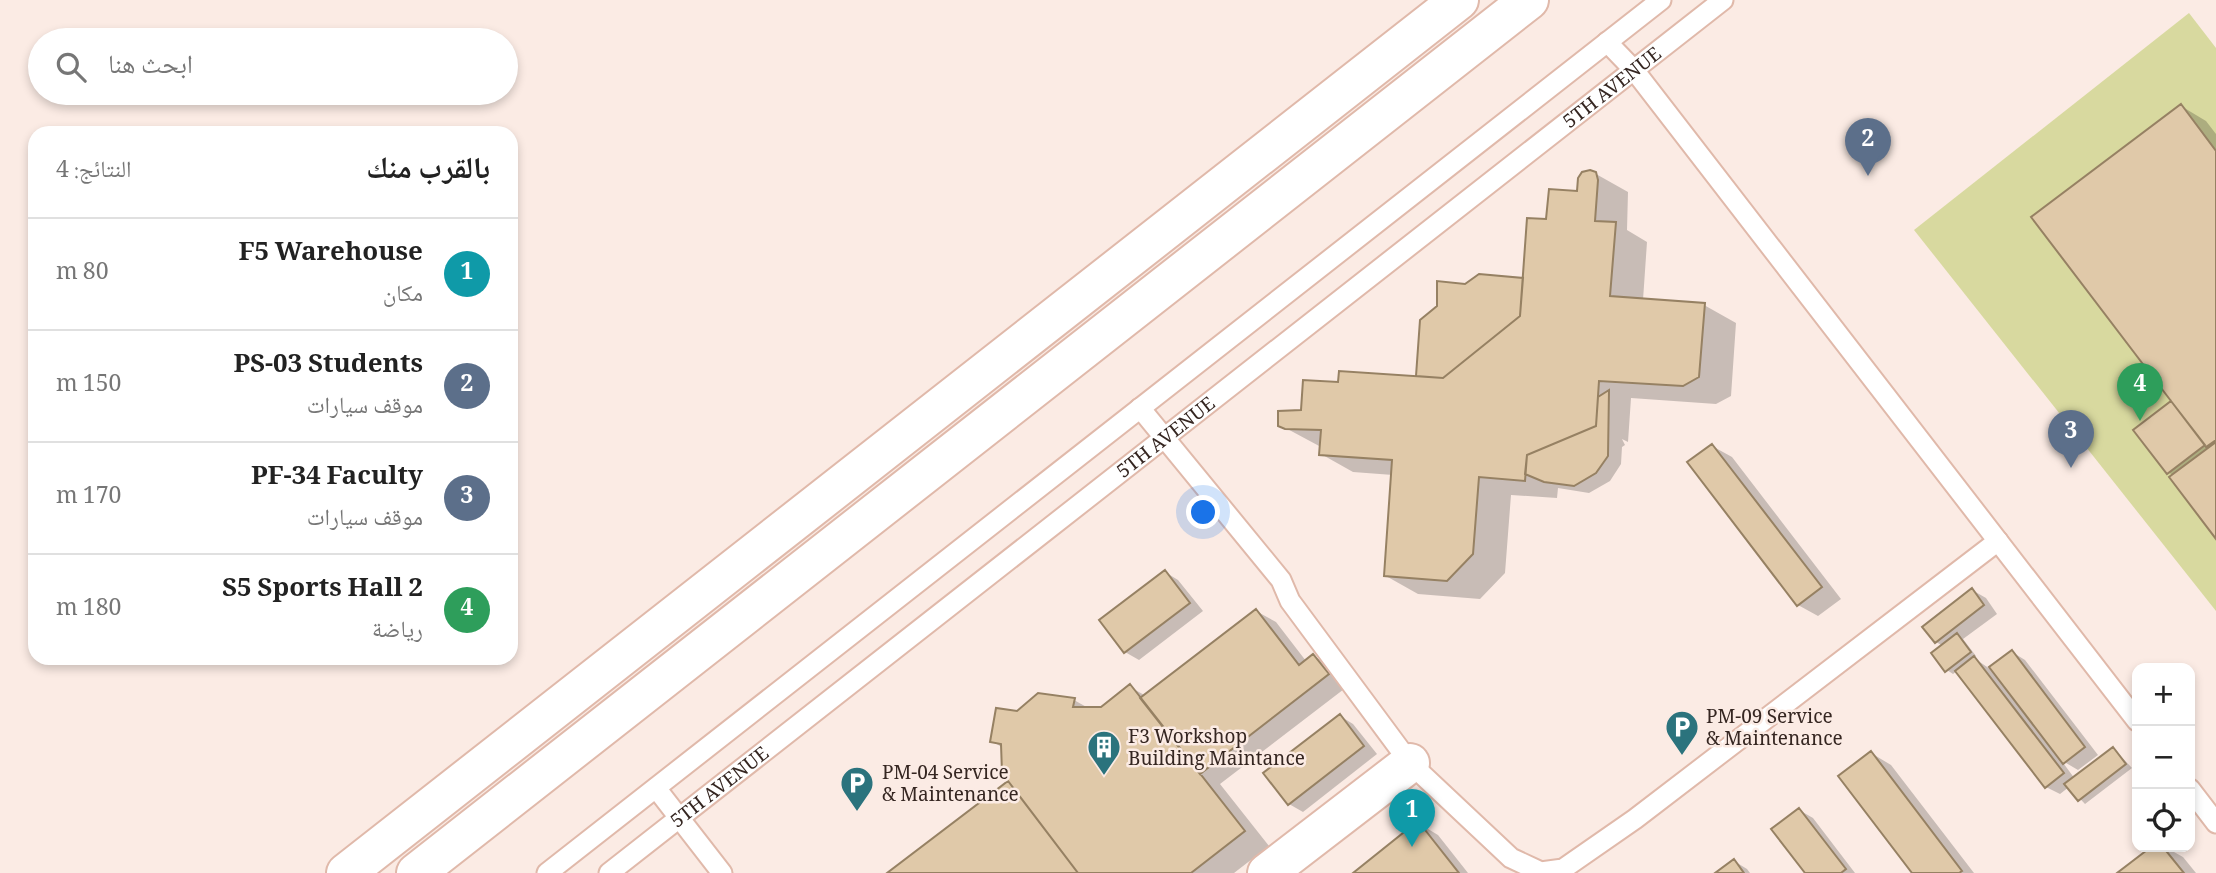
<!DOCTYPE html>
<html lang="ar">
<meta charset="utf-8">
<style>
:root{--surface:#fff;--page:#f2f2f2;--text:#222;--muted:#767676;--line:#e0e0e0;--accent:#2b737d}
body{margin:0;font-family:Georgia,"Noto Naskh Arabic",serif;background:var(--page);color:var(--text);direction:rtl}
.controls{position:absolute;right:21px;bottom:21px;display:grid;overflow:hidden;border-radius:14px;box-shadow:0 4px 10px #0003}
.controls button{width:63px;height:63px;display:grid;place-items:center;padding:0;border:0;border-bottom:2px solid var(--line);background:var(--surface);color:var(--text);font:35px sans-serif}
.you{position:absolute;left:1204px;top:513px;width:24px;height:24px;margin:-18px;border:5px solid #fff;border-radius:50%;background:#1a73e8;box-shadow:0 0 0 10px #1a73e833}
.badge{display:grid;place-items:center;width:46px;height:46px;border-radius:50%;background:var(--accent);color:#fff;font-size:23px;font-weight:700}
.pin{position:absolute;translate:-50% -58px;filter:drop-shadow(0 2px 4px #0008)}
.pin::after{content:'';position:absolute;top:37px;width:24px;height:21px;background:inherit;clip-path:polygon(0 0,100% 0,50% 100%)}
.list{margin:0;padding:0;list-style:none}
h2{display:flex;justify-content:space-between;align-items:center;height:91px;margin:0;padding:0 28px;font-size:30px}
h2 small{font-size:23px;font-weight:400;color:var(--muted)}
.list li{display:grid;grid-template-columns:46px 1fr auto;gap:21px;align-items:center;box-sizing:border-box;height:112px;padding:0 28px;border-top:2px solid var(--line)}
.list b{display:block;font-size:26px;white-space:nowrap}
.list p{margin:0;font-size:23px;white-space:nowrap;color:var(--muted)}
.list em{font-size:23px;font-style:normal;color:var(--muted)}
.icon{flex:none;width:38px;height:38px;fill:none;stroke:currentColor;stroke-width:2;stroke-linecap:round;stroke-linejoin:round}
.map{position:relative;flex:none;width:2216px;height:873px;overflow:hidden;direction:ltr}
.search{position:absolute;background:var(--surface);box-shadow:0 4px 10px #0003;left:28px;top:28px;width:490px;height:77px;display:flex;align-items:center;gap:18px;box-sizing:border-box;padding:0 24px;border-radius:38px;color:var(--muted);font-size:26px}
.panel{position:absolute;background:var(--surface);box-shadow:0 4px 10px #0003;left:28px;top:126px;width:490px;height:539px;border-radius:21px;direction:rtl}
.map>svg:first-child{display:block}
.green{fill:#d8d99f}
.shadow{fill:#0003}
.building{fill:#e0c9a9;stroke:#968163;stroke-width:2}
.lines{fill:none;stroke-linecap:round;stroke-linejoin:round}
.lane-casing{stroke:#e0b9aa;stroke-width:23}
.street-casing{stroke:#e0b9aa;stroke-width:42}
.secondary-casing{stroke:#e0b9aa;stroke-width:42}
.lane{stroke:#fff;stroke-width:19}
.street{stroke:#fff;stroke-width:38}
.secondary{stroke:#fff;stroke-width:38}
.labels{text-anchor:middle;stroke-width:5;stroke-linejoin:round;paint-order:stroke}
.street-label{font-size:19px;fill:#352621;stroke:#fbebe4}
.poi-label{font-size:19px;fill:#352621;stroke:#fbebe4;text-anchor:start}
</style>
<div class="map">
<svg width="2216" height="873" viewBox="0 0 2216 873">
<rect width="100%" height="100%" fill="#fbebe4"/>
<!-- green -->
<path class="green" d="M2189,13L2216,48V611L1914,230Z"/>
<!-- shadow -->
<path class="shadow" d="M2181,106L2206,121L2216,134V536L2174,476L2168,472L2178,407Z
M1596,174L1628,192L1627,230L1647,242L1643,300L1704,305L1736,323L1731,396L1716,404L1631,398L1628,442L1622,439L1625,445L1622,447L1621,464L1610,481L1589,493L1558,488L1557,498L1511,495L1505,573L1480,599L1418,594L1386,576L1393,475L1353,472L1321,454V447L1280,425L1340,384L1418,378L1422,321L1466,286L1524,282L1548,221Z
M1712,446L1732,457L1841,599L1818,616L1798,605Z
M1165,572L1178,580L1203,611L1139,660L1125,652Z
M1972,590L1986,598L1997,614L1963,639L1976,656L1974,658L1990,669L2012,652L2025,660L2098,755L2078,770L2061,760L2075,779L2114,749L2132,768L2085,804L2069,787L2060,794L2046,787L1957,671L1953,674L1947,670L1943,646L1936,642Z
M1256,611L1276,622L1306,661L1313,656L1333,667L1348,686L1220,784L1269,846L1234,873H890L1010,781L1003,748L992,741L1018,713L1074,700L1090,709H1101L1130,687L1146,696Z
M1340,716L1353,724L1377,754L1303,812L1289,804Z
M1871,753L1891,765L1974,873H1914Z
M1799,810L1813,818L1855,873H1807Z
M1418,823L1438,835L1468,873H1356Z
M2153,847H2165L2183,857L2196,873H2120Z
M1734,861L1747,869L1750,873H1718Z"/>
<!-- building -->
<path class="building" d="M2181,104L2216,151V440L2206,447L2031,217Z
M1590,170L1596,172L1598,180L1595,221L1616,222L1610,296L1705,303L1699,377L1683,386L1599,381L1596,426L1527,455L1525,481L1479,477L1473,554L1447,581L1384,576L1392,460L1319,455L1321,430L1285,429L1278,426V411L1301,410L1303,380L1338,382L1339,371L1443,378L1520,316L1527,218L1546,219L1549,189L1577,191L1578,178L1582,172Z
M1479,274L1523,278L1520,316L1443,378L1416,376L1420,320L1437,306V281L1465,284Z
M1609,390L1608,456L1596,473L1574,486L1544,482L1525,474L1527,455L1596,426L1598,397Z
M2171,401L2205,445L2167,474L2133,430Z
M2216,442V539L2169,477Z
M1712,444L1822,587L1797,606L1687,462Z
M1165,570L1190,603L1124,653L1099,620Z
M1972,588L1984,605L1935,643L1922,627Z
M1256,609L1299,665L1313,654L1329,674L1200,774L1140,698Z
M1957,633L1971,652L1945,672L1931,653Z
M2012,650L2085,747L2063,764L1989,667Z
M1974,656L2064,773L2045,788L1955,671Z
M1130,684L1245,831L1191,873H1078L1002,773L1001,744L990,742L996,708L1017,711L1038,693L1075,698L1073,707H1101Z
M1340,714L1364,746L1288,805L1263,773Z
M2113,747L2126,764L2078,801L2064,784Z
M1871,751L1962,871L1959,873H1912L1838,776Z
M1008,781L1078,873H887Z
M1799,808L1846,869L1841,873H1805L1771,829Z
M1418,821L1459,873H1353Z
M2151,847H2163L2184,873H2117Z
M1734,859L1744,873H1715Z"/>
<g class="lines">
<defs>
<g id="lane">
<path d="M1607,42L1634,70L2137,721"/>
<path d="M1140,408L1281,580L1290,601L1410,763L1511,858L1541,872L1563,869L1635,819L1998,541"/>
<path d="M656,788L722,873"/>
<path d="M2190,789L2216,823"/>
<path d="M547,873L1661,0"/>
<path id="s1" d="M609,873L1723,0"/>
</g>
<path id="street" d="M1267,873L1410,763"/>
<path id="secondary" d="M346,873L1459,0
M416,873L1529,0"/>
</defs>
<!-- lane casing -->
<use href="#lane" class="lane-casing"/>
<!-- street casing -->
<use href="#street" class="street-casing"/>
<!-- secondary casing -->
<use href="#secondary" class="secondary-casing"/>
<!-- lane -->
<use href="#lane" class="lane"/>
<!-- street -->
<use href="#street" class="street"/>
<!-- secondary -->
<use href="#secondary" class="secondary"/>
</g>
<!-- icons -->
<defs>
<symbol id="parking-pin" viewBox="-11 -11 22 30"><path d="M0 17L-7.5 6A9.5 9.5 0 1 1 7.5 6Z" fill="#2b737d" stroke="#fbebe4"/><path d="M-3.5-5.5H1a3.5 3.5 0 0 1 0 7H-1V5.5H-3.5ZM-1-3.4V-.6H.8a1.4 1.4 0 0 0 0-2.8Z" fill="#fff"/></symbol>
<symbol id="building-pin" viewBox="-11 -11 22 30"><path d="M0 17L-7.5 6A9.5 9.5 0 1 1 7.5 6Z" fill="#2b737d" stroke="#fbebe4"/><path d="M-4-6H4V6H1V3H-1V6H-4ZM-2.5-4.3h1.7v1.8h-1.7ZM.8-4.3h1.7v1.8H.8ZM-2.5-1h1.7V.8h-1.7ZM.8-1h1.7V.8H.8Z" fill="#fff"/></symbol>
</defs>
<g fill-rule="evenodd">
<use href="#parking-pin" x="1663" y="708" width="38" height="52"/>
<use href="#building-pin" x="1085" y="728" width="38" height="52"/>
<use href="#parking-pin" x="838" y="764" width="38" height="52"/>
</g>
<g class="labels">
<!-- street labels -->
<g class="street-label">
<text dy="7" stroke="none"><textPath href="#s1" startOffset="1274">5TH AVENUE</textPath></text>
<text dy="7" stroke="none"><textPath href="#s1" startOffset="707">5TH AVENUE</textPath></text>
<text dy="7" stroke="none"><textPath href="#s1" startOffset="140">5TH AVENUE</textPath></text>
</g>
<!-- poi labels -->
<g class="poi-label">
<text x="1706" y="723">PM-09 Service<tspan x="1706" dy="22">&amp; Maintenance</tspan></text>
<text x="1128" y="743">F3 Workshop<tspan x="1128" dy="22">Building Maintance</tspan></text>
<text x="882" y="779">PM-04 Service<tspan x="882" dy="22">&amp; Maintenance</tspan></text>
</g>
</g>
</svg>
<div class="controls">
<button>+</button>
<button>−</button>
<button><svg class="icon" aria-label="locate" viewBox="0 0 24 24"><circle cx="12" cy="12" r="6"/><path d="M12 2v4M12 18v4M2 12h4M18 12h4"/></svg></button>
</div>
<div class="you"></div>
<div class="pin badge" style="left:1412px;top:847px;background:#0f9aa8">1</div>
<div class="pin badge" style="left:1868px;top:176px;background:#5c6f8a">2</div>
<div class="pin badge" style="left:2071px;top:468px;background:#5c6f8a">3</div>
<div class="pin badge" style="left:2140px;top:421px;background:#2e9e5b">4</div>
<div class="search"><svg class="icon" aria-label="search" viewBox="0 0 24 24"><circle cx="10" cy="10" r="6"/><path d="M15 15l6 6"/></svg>ابحث هنا</div>
<section class="panel">
<h2>بالقرب منك<small>النتائج: 4</small></h2>
<ul class="list">
<li><span class="badge" style="background:#0f9aa8">1</span><div><b>F5 Warehouse</b><p>مكان</p></div><em>80 m</em></li>
<li><span class="badge" style="background:#5c6f8a">2</span><div><b>PS-03 Students</b><p>موقف سيارات</p></div><em>150 m</em></li>
<li><span class="badge" style="background:#5c6f8a">3</span><div><b>PF-34 Faculty</b><p>موقف سيارات</p></div><em>170 m</em></li>
<li><span class="badge" style="background:#2e9e5b">4</span><div><b>S5 Sports Hall 2</b><p>رياضة</p></div><em>180 m</em></li>
</ul>
</section>
</div>
